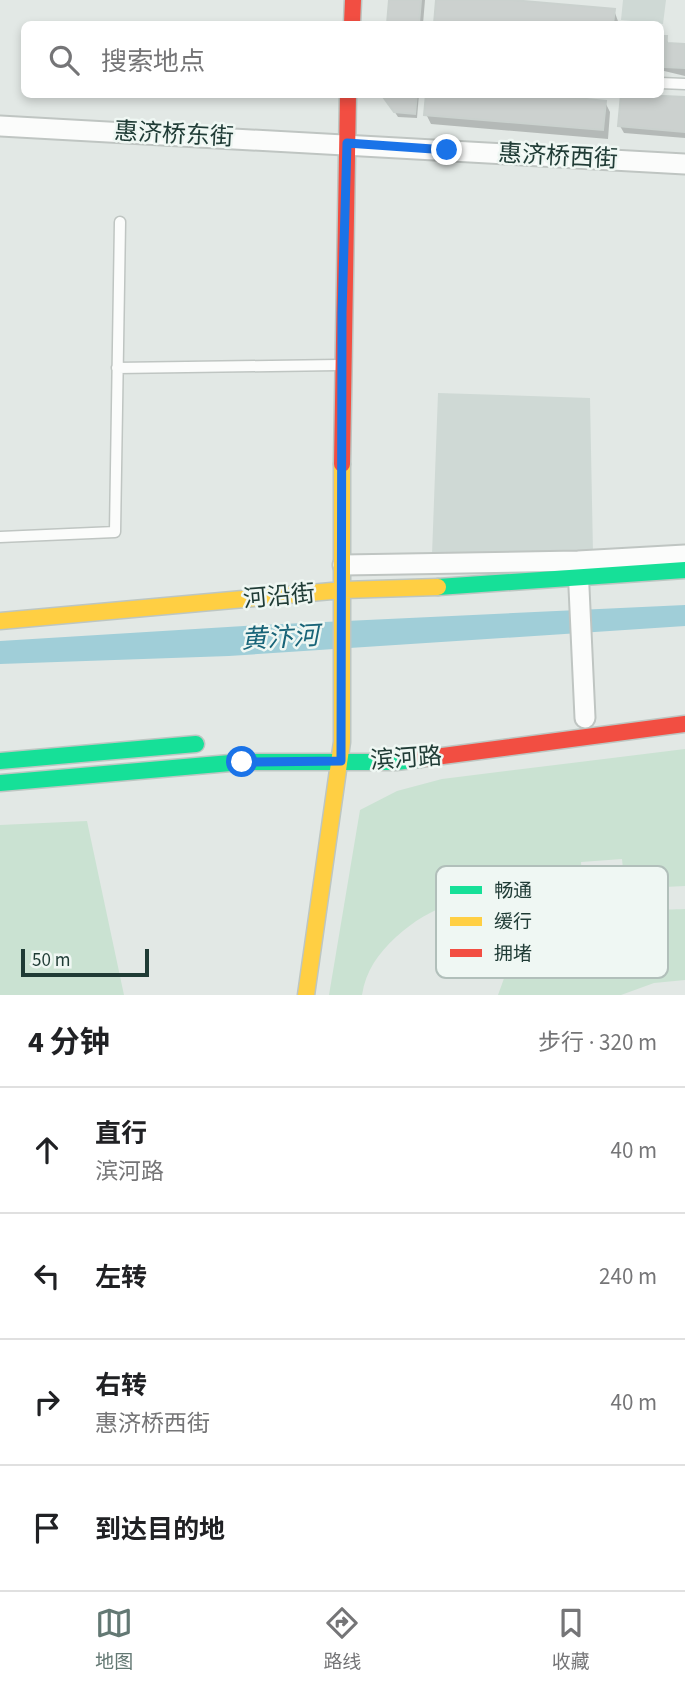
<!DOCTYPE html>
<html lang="zh">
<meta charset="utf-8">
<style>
:root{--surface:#fff;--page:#f2f2f2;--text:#202124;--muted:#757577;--line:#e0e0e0;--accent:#637873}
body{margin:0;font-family:"Source Sans 3","Noto Sans SC",sans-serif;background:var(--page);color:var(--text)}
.scale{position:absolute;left:21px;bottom:18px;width:128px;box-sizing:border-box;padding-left:7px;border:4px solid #1f3b35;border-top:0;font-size:19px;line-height:24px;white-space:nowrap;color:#1f3b35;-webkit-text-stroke:5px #eff7f3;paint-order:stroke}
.stop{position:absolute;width:21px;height:21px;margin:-16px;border:5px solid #1a73e8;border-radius:50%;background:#fff}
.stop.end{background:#1a73e8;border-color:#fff;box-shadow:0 2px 7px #0008}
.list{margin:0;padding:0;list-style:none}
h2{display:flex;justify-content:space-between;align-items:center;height:91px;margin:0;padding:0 28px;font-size:30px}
h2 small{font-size:23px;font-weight:400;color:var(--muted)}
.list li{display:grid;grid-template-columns:46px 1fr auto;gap:21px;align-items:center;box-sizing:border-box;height:126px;padding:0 28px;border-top:2px solid var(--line)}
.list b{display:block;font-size:26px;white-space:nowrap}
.list p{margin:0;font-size:23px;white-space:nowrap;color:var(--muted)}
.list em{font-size:23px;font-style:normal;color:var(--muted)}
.icon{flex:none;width:38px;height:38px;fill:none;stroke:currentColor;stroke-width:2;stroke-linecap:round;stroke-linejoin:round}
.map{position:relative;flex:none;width:685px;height:995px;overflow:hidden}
.search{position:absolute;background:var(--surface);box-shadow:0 4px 10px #0003;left:21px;right:21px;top:21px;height:77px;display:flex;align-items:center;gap:18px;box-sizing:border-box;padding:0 24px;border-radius:10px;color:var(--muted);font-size:26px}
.sheet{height:595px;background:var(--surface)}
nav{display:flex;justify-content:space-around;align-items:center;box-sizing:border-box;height:98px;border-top:2px solid var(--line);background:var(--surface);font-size:19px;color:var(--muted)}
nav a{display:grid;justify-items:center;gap:4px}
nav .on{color:var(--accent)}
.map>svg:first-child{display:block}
.built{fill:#cfd9d5}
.green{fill:#cae2d2}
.water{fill:#a0ced8}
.shadow{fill:#0003}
.building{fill:#ccd1cf;stroke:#cad1ce;stroke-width:2}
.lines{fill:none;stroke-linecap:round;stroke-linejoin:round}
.lane-casing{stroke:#bfc5c2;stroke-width:13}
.street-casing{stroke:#bfc5c2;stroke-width:23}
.fast-casing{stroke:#bdc6c2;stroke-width:19}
.slow-casing{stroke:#bdc6c2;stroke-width:19}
.jam-casing{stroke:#bdc6c2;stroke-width:19}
.lane{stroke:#fbfcfb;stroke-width:10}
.street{stroke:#fbfcfb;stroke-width:19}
.fast{stroke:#16e098;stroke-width:16}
.slow{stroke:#ffcf43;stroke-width:16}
.jam{stroke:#f24e42;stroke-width:16}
.route{stroke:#1a73e8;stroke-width:9}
.labels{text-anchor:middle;stroke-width:5;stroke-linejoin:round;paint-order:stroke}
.street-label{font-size:24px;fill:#1f3b35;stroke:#eff7f3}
.water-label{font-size:26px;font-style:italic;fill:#186478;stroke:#eff7f3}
.key{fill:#eff7f3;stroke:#b1bfba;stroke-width:2}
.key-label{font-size:19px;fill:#1f3b35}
</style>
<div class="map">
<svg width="685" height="995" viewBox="0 0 685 995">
<rect width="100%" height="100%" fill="#e2e8e5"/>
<!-- built -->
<path class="built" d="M623,0H666L663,24L621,20Z
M438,393L590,398L593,553L432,555Z"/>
<!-- green -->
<path class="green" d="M685,749V886L625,889L622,859L581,862L583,891C513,894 452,886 396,937C378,954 366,970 362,995H329L360,810L397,791L442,779Z
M87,821L124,995H0V825Z
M685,909V980L654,983L621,995H498C505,977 512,950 526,936C557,906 643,911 685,909Z"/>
<!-- water -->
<path class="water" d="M685,605V626L229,656L0,664V641L261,625Z"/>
<!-- shadow -->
<path class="shadow" d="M391,0H425L423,24H389Z
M438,0H491L614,10L619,24H435Z
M660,37L666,38L669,45L685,46V76L660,70Z
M383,94H419L417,118L398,117Z
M623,94L685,99V138L624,133L620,126Z
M605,102L610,112L608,139L431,124L426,114Z"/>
<!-- building -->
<path class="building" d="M389,0H421L419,24H387Z
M436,0H512L615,9L613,24H434Z
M660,36H667L665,67L660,66Z
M667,43L685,44V68L665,67Z
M381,94H417L415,114L394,112Z
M426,94H536L606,101L603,130L424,115Z
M621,94L685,97V132L618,126Z"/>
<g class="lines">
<defs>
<path id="lane" d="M660,83L685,84
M117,368L338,365
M0,537L115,532L120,222"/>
<path id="street" d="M0,126L685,164
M343,565L578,561L685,555
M578,566L585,718"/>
<path id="fast" d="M438,587L685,570
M0,761L196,744
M0,783L242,762H396L420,759"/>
<path id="slow" d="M0,621L343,590L438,587
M306,995L342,742V464"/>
<path id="jam" d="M352,24L353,0
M342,464L348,94
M420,759L685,724"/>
</defs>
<!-- lane casing -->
<use href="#lane" class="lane-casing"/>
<!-- street casing -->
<use href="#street" class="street-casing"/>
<!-- fast casing -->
<use href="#fast" class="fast-casing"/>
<!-- slow casing -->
<use href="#slow" class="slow-casing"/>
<!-- jam casing -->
<use href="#jam" class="jam-casing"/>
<!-- lane -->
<use href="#lane" class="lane"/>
<!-- street -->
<use href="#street" class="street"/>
<!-- fast -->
<use href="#fast" class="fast"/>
<!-- slow -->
<use href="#slow" class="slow"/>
<!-- jam -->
<use href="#jam" class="jam"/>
</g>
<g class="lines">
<!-- route -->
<path class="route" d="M242,762L341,761L342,313L347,143L447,150"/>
</g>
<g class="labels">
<!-- street labels -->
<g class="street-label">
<text transform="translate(174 134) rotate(3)" y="8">惠济桥东街</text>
<text transform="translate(558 156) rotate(3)" y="8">惠济桥西街</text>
<text transform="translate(279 596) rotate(-5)" y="8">河沿街</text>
<text transform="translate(406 758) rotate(-4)" y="8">滨河路</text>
</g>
<!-- water labels -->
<g class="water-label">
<text transform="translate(280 637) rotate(-3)" y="9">黄汴河</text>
</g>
</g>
<!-- legend -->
<rect x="436" y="866" width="232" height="112" rx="10" class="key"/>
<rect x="450" y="886" width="32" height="8" fill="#16e098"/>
<rect x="450" y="917" width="32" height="9" fill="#ffcf43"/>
<rect x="450" y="949" width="32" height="8" fill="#f24e42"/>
<g class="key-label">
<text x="494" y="897">畅通</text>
<text x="494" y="928">缓行</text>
<text x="494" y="960">拥堵</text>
</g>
</svg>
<div class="scale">50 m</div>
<div class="stop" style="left:242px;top:762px"></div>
<div class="stop end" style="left:447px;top:150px"></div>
<div class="search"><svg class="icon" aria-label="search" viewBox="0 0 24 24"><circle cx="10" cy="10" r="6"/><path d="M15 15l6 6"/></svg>搜索地点</div>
</div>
<section class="sheet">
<h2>4 分钟<small>步行 · 320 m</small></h2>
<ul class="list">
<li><svg class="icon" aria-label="ahead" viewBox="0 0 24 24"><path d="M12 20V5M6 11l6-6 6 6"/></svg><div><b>直行</b><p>滨河路</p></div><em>40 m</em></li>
<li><svg class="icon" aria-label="left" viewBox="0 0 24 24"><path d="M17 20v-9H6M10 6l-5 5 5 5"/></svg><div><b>左转</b></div><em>240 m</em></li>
<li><svg class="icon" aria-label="right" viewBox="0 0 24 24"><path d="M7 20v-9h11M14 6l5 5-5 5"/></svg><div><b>右转</b><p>惠济桥西街</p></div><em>40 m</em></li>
<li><svg class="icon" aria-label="arrive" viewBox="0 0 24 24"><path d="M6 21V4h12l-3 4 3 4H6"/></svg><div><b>到达目的地</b></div></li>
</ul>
</section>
<nav>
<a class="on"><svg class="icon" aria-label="map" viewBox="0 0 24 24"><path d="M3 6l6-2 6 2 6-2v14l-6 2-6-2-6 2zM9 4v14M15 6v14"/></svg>地图</a>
<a><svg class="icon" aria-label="directions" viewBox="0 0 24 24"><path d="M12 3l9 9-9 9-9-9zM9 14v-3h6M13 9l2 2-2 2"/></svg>路线</a>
<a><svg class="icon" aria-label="saved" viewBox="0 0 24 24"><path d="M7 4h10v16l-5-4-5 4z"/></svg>收藏</a>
</nav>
